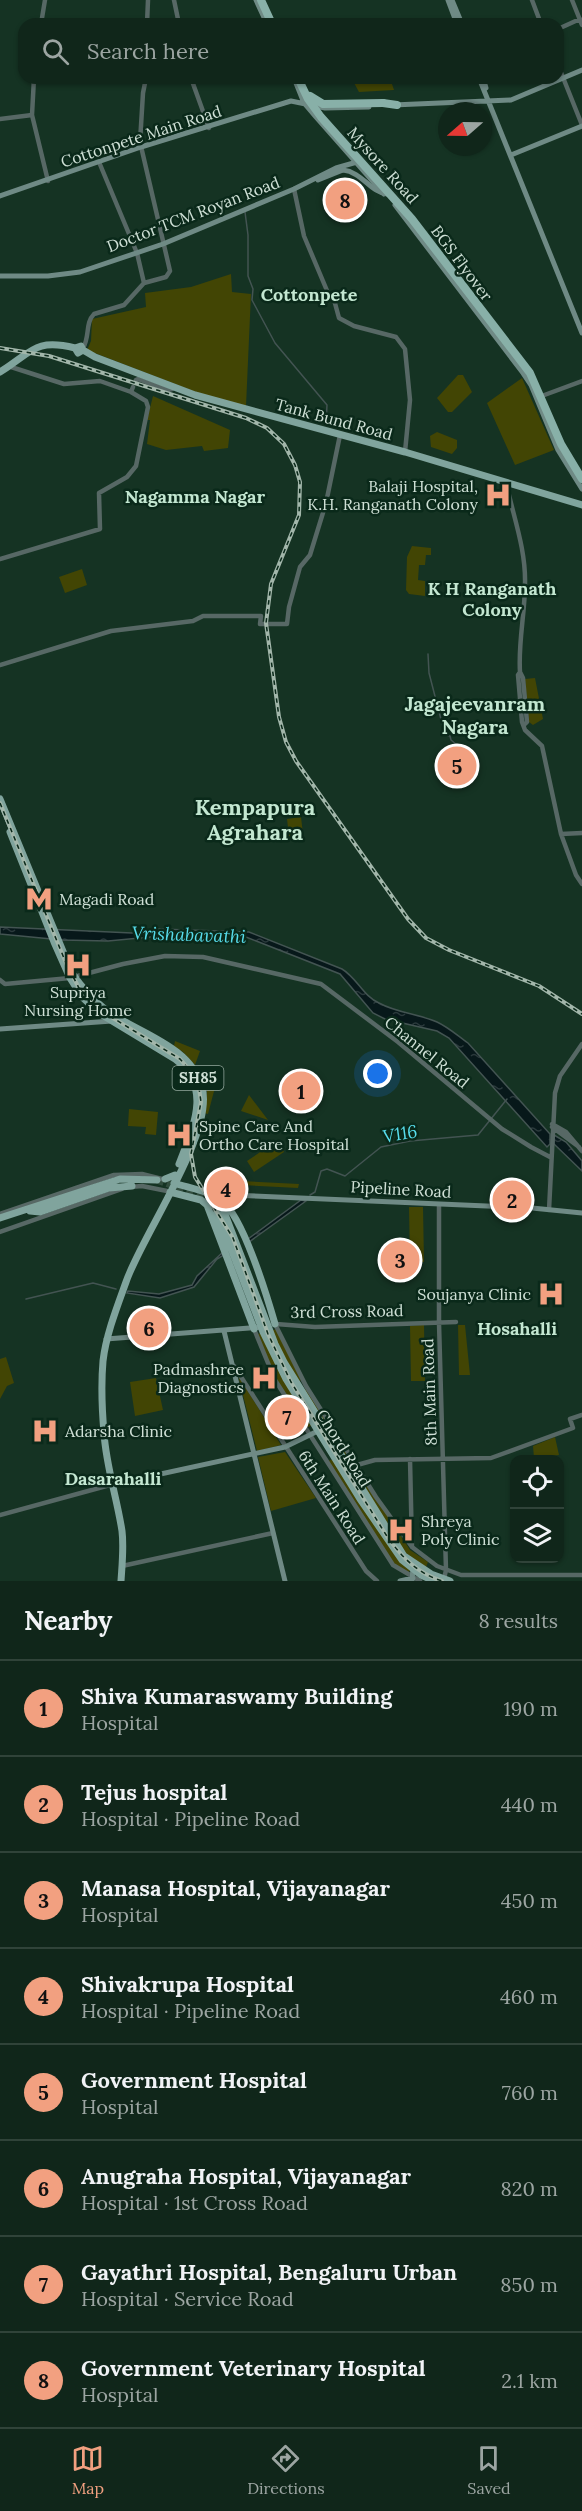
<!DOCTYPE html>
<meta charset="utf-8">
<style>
:root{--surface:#10261a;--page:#1e3227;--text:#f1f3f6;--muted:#9ca5a2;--line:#304339;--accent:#f2a080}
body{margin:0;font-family:Lora,serif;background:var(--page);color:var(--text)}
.controls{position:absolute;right:18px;bottom:18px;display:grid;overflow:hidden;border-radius:12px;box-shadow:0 2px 4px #0004}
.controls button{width:54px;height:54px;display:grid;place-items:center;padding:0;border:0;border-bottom:2px solid var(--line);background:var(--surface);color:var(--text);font:30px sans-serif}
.compass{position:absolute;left:438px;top:102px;width:54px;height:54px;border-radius:50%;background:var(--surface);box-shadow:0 2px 4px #0004;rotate:250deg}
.you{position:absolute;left:378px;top:1074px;width:21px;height:21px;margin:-15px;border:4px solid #fff;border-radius:50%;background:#1a73e8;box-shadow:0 0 0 9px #1a73e833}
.badge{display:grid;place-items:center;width:39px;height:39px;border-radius:50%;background:var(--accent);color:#111;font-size:20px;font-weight:700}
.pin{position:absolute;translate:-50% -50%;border:3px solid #fff;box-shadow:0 2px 6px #0006}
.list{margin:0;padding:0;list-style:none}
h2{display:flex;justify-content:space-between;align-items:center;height:78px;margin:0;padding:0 24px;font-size:26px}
h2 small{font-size:20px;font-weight:400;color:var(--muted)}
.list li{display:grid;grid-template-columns:39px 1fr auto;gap:18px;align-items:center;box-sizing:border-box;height:96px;padding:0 24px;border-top:2px solid var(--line)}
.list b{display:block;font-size:22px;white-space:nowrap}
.list p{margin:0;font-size:20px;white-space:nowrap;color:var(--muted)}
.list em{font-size:20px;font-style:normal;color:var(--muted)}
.icon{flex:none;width:33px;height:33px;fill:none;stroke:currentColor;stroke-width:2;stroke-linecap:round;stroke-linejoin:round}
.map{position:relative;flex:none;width:582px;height:1581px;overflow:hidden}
.search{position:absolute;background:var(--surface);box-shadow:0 2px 4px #0004;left:18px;right:18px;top:18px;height:66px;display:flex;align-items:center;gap:15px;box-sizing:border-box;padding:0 21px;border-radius:18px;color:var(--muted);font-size:22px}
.sheet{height:846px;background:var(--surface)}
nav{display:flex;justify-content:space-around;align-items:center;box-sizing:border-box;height:84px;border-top:2px solid var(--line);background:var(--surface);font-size:16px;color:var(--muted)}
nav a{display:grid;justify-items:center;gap:3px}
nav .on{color:var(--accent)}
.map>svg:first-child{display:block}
.green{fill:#424504}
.water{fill:url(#water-ripples);stroke:#435452;stroke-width:1.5}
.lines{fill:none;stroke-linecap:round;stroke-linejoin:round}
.stream{stroke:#435452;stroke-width:1.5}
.primary-tunnel{stroke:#314d3e;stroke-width:7;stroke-dasharray:7 3.5;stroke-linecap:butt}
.tertiary{stroke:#576865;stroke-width:4.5}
.secondary{stroke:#6f8a85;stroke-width:5}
.primary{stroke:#80a49d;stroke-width:7}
.trunk{stroke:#88b0a8;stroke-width:8}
.rail-casing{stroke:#a2b6aa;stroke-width:4}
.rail{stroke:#0a291a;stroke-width:1.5;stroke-dasharray:4.5;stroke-linecap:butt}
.secondary-bridge{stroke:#6f8a85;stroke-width:5}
.trunk-bridge{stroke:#88b0a8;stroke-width:8}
.labels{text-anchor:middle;stroke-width:5;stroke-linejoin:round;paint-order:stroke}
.shield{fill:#0a291a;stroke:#94a99e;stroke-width:1.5}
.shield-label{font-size:15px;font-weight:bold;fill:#cfe0d6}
.street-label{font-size:16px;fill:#cfe0d6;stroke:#0a291a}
.poi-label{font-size:16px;fill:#cfe0d6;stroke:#0a291a;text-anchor:start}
.neighbourhood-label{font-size:18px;font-weight:bold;fill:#c3e7d1;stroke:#0a291a}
.water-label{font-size:18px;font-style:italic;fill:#57dceb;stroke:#0a291a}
.quarter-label{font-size:20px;font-weight:bold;fill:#c3e7d1;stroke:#0a291a}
.district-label{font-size:22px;font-weight:bold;fill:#c3e7d1;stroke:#0a291a}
</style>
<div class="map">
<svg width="582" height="1581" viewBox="0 0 582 1581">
<defs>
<pattern id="water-ripples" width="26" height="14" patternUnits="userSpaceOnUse" patternTransform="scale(1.5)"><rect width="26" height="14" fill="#07181a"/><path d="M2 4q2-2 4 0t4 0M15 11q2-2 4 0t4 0" fill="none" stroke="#2a393b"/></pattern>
</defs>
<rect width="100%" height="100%" fill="#153323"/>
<!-- green -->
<path class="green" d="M358,78H390L394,90L359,92L353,81Z
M231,274L232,292L251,294L246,406L201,394L87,350L91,341L92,319L146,307L145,293L191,287Z
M458,375H463L472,392L452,412H448L437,398Z
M522,378L554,450L515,465L487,403Z
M153,396L230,430L228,448L204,451L202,446L166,450L147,444L150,420H147Z
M437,432L457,440V448L452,454L431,447L430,436Z
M412,546L431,548V555H426L425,565H419L418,580L425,581V596L409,594L406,590L407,557Z
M82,569L87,585L65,593L59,577Z
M535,678L543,719L533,725L529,722L525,679Z
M301,817L303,834L289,836L287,819Z
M175,1041L200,1051L195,1065L183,1052L174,1046Z
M200,1069L218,1076L208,1114L204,1113L207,1091L201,1077Z
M249,1095L268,1120L241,1111Z
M129,1109L158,1112L156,1135L145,1134L146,1127L128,1126Z
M278,1140L284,1152L254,1172L247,1161Z
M222,1180L299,1184L298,1188L222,1184Z
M409,1207H423L424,1262H410Z
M424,1325L425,1381H411L410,1326Z
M458,1325H465L470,1375H459Z
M276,1329L301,1380L297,1383L271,1331Z
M262,1333L312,1425L307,1428L276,1379L257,1334Z
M6,1357L14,1383L7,1386L0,1399V1359Z
M238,1375L281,1445L257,1451Z
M156,1378L163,1410L135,1416L130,1382Z
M306,1389L410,1550L428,1562L426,1567L400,1549L303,1392Z
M555,1437L559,1455L534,1458L533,1446Z
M285,1452L316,1498L271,1511L258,1457Z
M333,1459L411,1570L407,1573L393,1564L328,1461Z"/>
<!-- water -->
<path class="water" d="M0,927L132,933L158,929L249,932L342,969C357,978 363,996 379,1003C397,1013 419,1014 437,1022C448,1027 458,1036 468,1043L550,1134V1144L547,1147L449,1038L437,1031L385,1019L373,1013L340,974L246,937L182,934L108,941L62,940L0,934Z
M554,1135L566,1142L582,1161V1171L554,1144Z
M301,1200L306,1201L249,1242L248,1239Z
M223,1252L224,1255L217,1259L194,1287L160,1298L127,1293L128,1291L159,1294L192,1285L197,1276Z"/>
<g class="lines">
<!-- stream -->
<path class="stream" d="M245,212L248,235V276L253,289L252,300L275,343L327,405L326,424
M428,654L429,673L445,735L450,736L451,740L470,756L474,771
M310,1195L315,1192L321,1171L327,1169L345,1176L381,1147L410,1141L478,1135L507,1099
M26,1299L93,1283L116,1289"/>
<!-- primary-tunnel -->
<path class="primary-tunnel" d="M157,1180L207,1198L223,1209"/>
<!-- tertiary -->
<path class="tertiary" d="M174,0L179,24
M532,0L541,24
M572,0L582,25
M41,24L45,0
M147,24L148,0
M558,29L580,19
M558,65L582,125
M34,78L32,115L48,181
M191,78L209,128
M0,119L32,115
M99,162L137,253L144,283
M294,189L304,236L328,293L333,296L339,318L354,326L396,337L405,349L410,400L405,452
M83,348C90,337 85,323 94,314L124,305L144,283L166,277L170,271L140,142L143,93L146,78
M8,366L64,384L100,381L131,392
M136,380L138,379L168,390L172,389
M539,397L582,381
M506,482C513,516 526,549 525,584C525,614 518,642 520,672L518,675L522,722L525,730L542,746L561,834L576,875L582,884
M0,559L100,529L99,493L127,477L136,466L148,407L146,401L131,392L133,387
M0,665L111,631L193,621L203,616H261L260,624H287L289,607L300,567L310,555L326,503L340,435
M520,672L523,678L527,722L525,724
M561,834L582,833
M0,980L5,984L70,978L123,964L165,956L203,957L321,984L398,1042L502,1129L531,1147L550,1157
M552,1124L566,1132L582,1151
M552,1127L579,1147
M130,1187L142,1186L167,1191
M439,1205V1323L446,1570L444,1579
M549,1210L555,1093L560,1076L582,1044
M0,1214L114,1175L142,1174L166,1180
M0,1232L122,1189
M275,1324L306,1386L376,1497L412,1547L437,1566L461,1575H582
M276,1324L315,1327L456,1322
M254,1329L275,1380L393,1565L420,1581
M234,1366L366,1571L377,1581
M410,1459L412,1547
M357,1465L375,1460L491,1458L573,1428L570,1419L582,1415
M0,1515L110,1485
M122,1566L273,1533"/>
<!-- secondary -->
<path class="secondary" d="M256,0L267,24
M448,0L457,24
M452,0L462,24
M294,78L304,103L315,116L384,194
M479,78L582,333
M483,78L486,88
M393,105L511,100L582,70
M511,155L582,126
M318,180L343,170
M0,196L141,147L291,101L325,108L369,107
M395,205L523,373L531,385L558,450L582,489
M0,276H48L80,272L163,244L294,189L336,168L357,162
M0,1029L112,1021
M220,1198L230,1195L532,1208L582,1213
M224,1331L285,1581
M106,1339L264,1327
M110,1485L285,1447L324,1428
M400,1581L413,1578
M412,1581L413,1568"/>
<!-- primary -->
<path class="primary" d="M75,348L81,346L83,350L95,357L195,395L405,452L582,505
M0,372C32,352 35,338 75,348L78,353L83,350
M0,799L72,973C82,988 92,999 106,1010C137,1033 190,1045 202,1087C215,1133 142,1235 126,1282C117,1307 106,1335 103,1361C101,1384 102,1410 104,1433C106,1466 117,1498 122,1531C124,1547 122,1565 121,1581
M10,832L54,942L70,978L82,997L99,1013L175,1059C213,1088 193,1127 179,1164
M165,1179L175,1175
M174,1183C189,1188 210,1191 222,1201C243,1217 267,1296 275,1324
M170,1192L201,1200L207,1205L254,1329
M223,1209L275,1344L284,1362L404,1556L431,1574L450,1581
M30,1211L40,1212L109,1188L132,1186
M217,1212L263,1332L286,1379L360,1499L402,1560L421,1575L434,1581
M0,1218L120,1179L157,1180"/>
<!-- trunk -->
<path class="trunk" d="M261,0L272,24
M383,103L397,105"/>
<defs>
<path id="rail" d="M0,348L49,356L246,418L267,428L284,444L295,465L300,482L299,515L271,584L266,623L279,717L286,742L296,761L408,919L426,938L449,950L539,986L582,1014
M0,803L66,963L80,990L108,1015L180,1059L193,1074L199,1088L201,1102L191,1154L195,1177L233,1238L268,1334L291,1382L388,1538C403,1558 417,1573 442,1581"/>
</defs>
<!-- rail casing -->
<use href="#rail" class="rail-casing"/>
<!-- rail -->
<use href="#rail" class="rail"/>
<!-- secondary-bridge -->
<path class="secondary-bridge" d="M343,170C362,172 370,192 387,194"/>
<!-- trunk-bridge -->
<path class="trunk-bridge" d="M298,78L308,99L321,117L412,219L530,373L561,444L582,479
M310,96L323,104L383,103"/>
</g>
<!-- icons -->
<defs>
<symbol id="hospital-bare" viewBox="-9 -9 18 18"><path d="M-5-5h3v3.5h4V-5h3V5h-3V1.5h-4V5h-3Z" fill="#f2a080" stroke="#0a291a" stroke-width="2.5" paint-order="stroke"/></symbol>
<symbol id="metro-bare" viewBox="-9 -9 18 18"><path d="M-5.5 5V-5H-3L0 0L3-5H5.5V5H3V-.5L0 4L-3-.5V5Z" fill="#f2a080" stroke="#0a291a" stroke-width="2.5" paint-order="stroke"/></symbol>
</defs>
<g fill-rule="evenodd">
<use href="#hospital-bare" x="479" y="476" width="38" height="38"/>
<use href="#metro-bare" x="20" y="880" width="38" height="38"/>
<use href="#hospital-bare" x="59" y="946" width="38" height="38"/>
<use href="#hospital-bare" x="160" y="1116" width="38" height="38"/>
<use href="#hospital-bare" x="532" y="1275" width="38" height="38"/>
<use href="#hospital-bare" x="245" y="1359" width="38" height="38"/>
<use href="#hospital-bare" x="26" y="1412" width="38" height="38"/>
<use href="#hospital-bare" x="382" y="1511" width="38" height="38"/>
</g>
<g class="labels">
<!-- shield labels -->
<rect class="shield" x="172.5" y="1066" width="51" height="24" rx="4.5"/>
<g class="shield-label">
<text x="198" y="1083">SH85</text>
</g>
<!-- street labels -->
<g class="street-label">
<text transform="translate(141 136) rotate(-18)" y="6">Cottonpete Main Road</text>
<text transform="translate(383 165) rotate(48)" y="6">Mysore Road</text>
<text transform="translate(193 214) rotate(-21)" y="6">Doctor TCM Royan Road</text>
<text transform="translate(462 263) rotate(53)" y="6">BGS Flyover</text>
<text transform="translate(334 419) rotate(15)" y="6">Tank Bund Road</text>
<text transform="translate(427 1052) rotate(39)" y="6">Channel Road</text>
<text transform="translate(401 1189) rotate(3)" y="6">Pipeline Road</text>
<text transform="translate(347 1311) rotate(-1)" y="6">3rd Cross Road</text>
<text transform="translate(429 1392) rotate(-92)" y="6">8th Main Road</text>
<text transform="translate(344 1448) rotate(58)" y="6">Chord Road</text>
<text transform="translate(332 1497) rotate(57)" y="6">6th Main Road</text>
</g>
<!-- poi labels -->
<g class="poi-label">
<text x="478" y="492" text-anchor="end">Balaji Hospital,<tspan x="478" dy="18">K.H. Ranganath Colony</tspan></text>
<text x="59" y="905">Magadi Road</text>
<text x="78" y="998" text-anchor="middle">Supriya<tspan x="78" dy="18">Nursing Home</tspan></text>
<text x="199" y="1132">Spine Care And<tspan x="199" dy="18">Ortho Care Hospital</tspan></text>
<text x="531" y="1300" text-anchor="end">Soujanya Clinic</text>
<text x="244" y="1375" text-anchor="end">Padmashree<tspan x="244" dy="18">Diagnostics</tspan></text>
<text x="65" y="1437">Adarsha Clinic</text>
<text x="421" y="1527">Shreya<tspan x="421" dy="18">Poly Clinic</tspan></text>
</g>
<!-- neighbourhood labels -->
<g class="neighbourhood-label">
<text x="309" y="301">Cottonpete</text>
<text x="195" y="503">Nagamma Nagar</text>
<text x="492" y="595">K H Ranganath<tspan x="492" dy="21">Colony</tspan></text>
<text x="517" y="1335">Hosahalli</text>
<text x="113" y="1485">Dasarahalli</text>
</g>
<!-- water labels -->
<g class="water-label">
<text transform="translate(189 935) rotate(2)" y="6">Vrishabavathi</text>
<text transform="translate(400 1134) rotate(-10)" y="6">V116</text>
</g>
<!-- quarter labels -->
<g class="quarter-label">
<text x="475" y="711">Jagajeevanram<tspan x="475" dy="23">Nagara</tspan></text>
</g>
<!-- district labels -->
<g class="district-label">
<text x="255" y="815">Kempapura<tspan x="255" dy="25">Agrahara</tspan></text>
</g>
</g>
</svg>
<div class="controls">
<button><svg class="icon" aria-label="locate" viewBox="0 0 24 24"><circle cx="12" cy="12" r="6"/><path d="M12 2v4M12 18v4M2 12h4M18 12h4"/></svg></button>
<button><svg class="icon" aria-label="layers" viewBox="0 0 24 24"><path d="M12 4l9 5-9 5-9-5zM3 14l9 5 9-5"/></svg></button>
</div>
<svg class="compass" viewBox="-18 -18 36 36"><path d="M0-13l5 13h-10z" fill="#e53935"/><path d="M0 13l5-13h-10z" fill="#9ca5a2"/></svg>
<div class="you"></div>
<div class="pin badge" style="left:301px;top:1091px">1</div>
<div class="pin badge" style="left:512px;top:1200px">2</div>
<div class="pin badge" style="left:400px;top:1260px">3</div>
<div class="pin badge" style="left:226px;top:1189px">4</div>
<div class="pin badge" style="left:457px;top:766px">5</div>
<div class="pin badge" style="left:149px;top:1328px">6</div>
<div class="pin badge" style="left:287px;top:1417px">7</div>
<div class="pin badge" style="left:345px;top:200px">8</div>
<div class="search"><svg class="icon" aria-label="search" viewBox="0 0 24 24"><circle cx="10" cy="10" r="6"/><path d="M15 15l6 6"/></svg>Search here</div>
</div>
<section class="sheet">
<h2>Nearby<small>8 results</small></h2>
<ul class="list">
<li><span class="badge">1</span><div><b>Shiva Kumaraswamy Building</b><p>Hospital</p></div><em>190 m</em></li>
<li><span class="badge">2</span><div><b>Tejus hospital</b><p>Hospital · Pipeline Road</p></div><em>440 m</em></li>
<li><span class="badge">3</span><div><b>Manasa Hospital, Vijayanagar</b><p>Hospital</p></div><em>450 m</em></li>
<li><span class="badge">4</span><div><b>Shivakrupa Hospital</b><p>Hospital · Pipeline Road</p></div><em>460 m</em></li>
<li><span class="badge">5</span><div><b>Government Hospital</b><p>Hospital</p></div><em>760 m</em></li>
<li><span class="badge">6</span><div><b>Anugraha Hospital, Vijayanagar</b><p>Hospital · 1st Cross Road</p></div><em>820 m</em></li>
<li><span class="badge">7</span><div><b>Gayathri Hospital, Bengaluru Urban</b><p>Hospital · Service Road</p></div><em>850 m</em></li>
<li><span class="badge">8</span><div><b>Government Veterinary Hospital</b><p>Hospital</p></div><em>2.1 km</em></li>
</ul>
</section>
<nav>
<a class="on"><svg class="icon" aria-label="map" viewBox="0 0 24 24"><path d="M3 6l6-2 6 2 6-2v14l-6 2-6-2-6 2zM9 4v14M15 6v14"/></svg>Map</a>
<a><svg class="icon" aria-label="directions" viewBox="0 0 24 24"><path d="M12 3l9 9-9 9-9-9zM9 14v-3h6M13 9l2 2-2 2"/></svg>Directions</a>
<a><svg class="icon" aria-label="saved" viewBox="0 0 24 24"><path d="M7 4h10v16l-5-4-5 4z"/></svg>Saved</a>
</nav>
